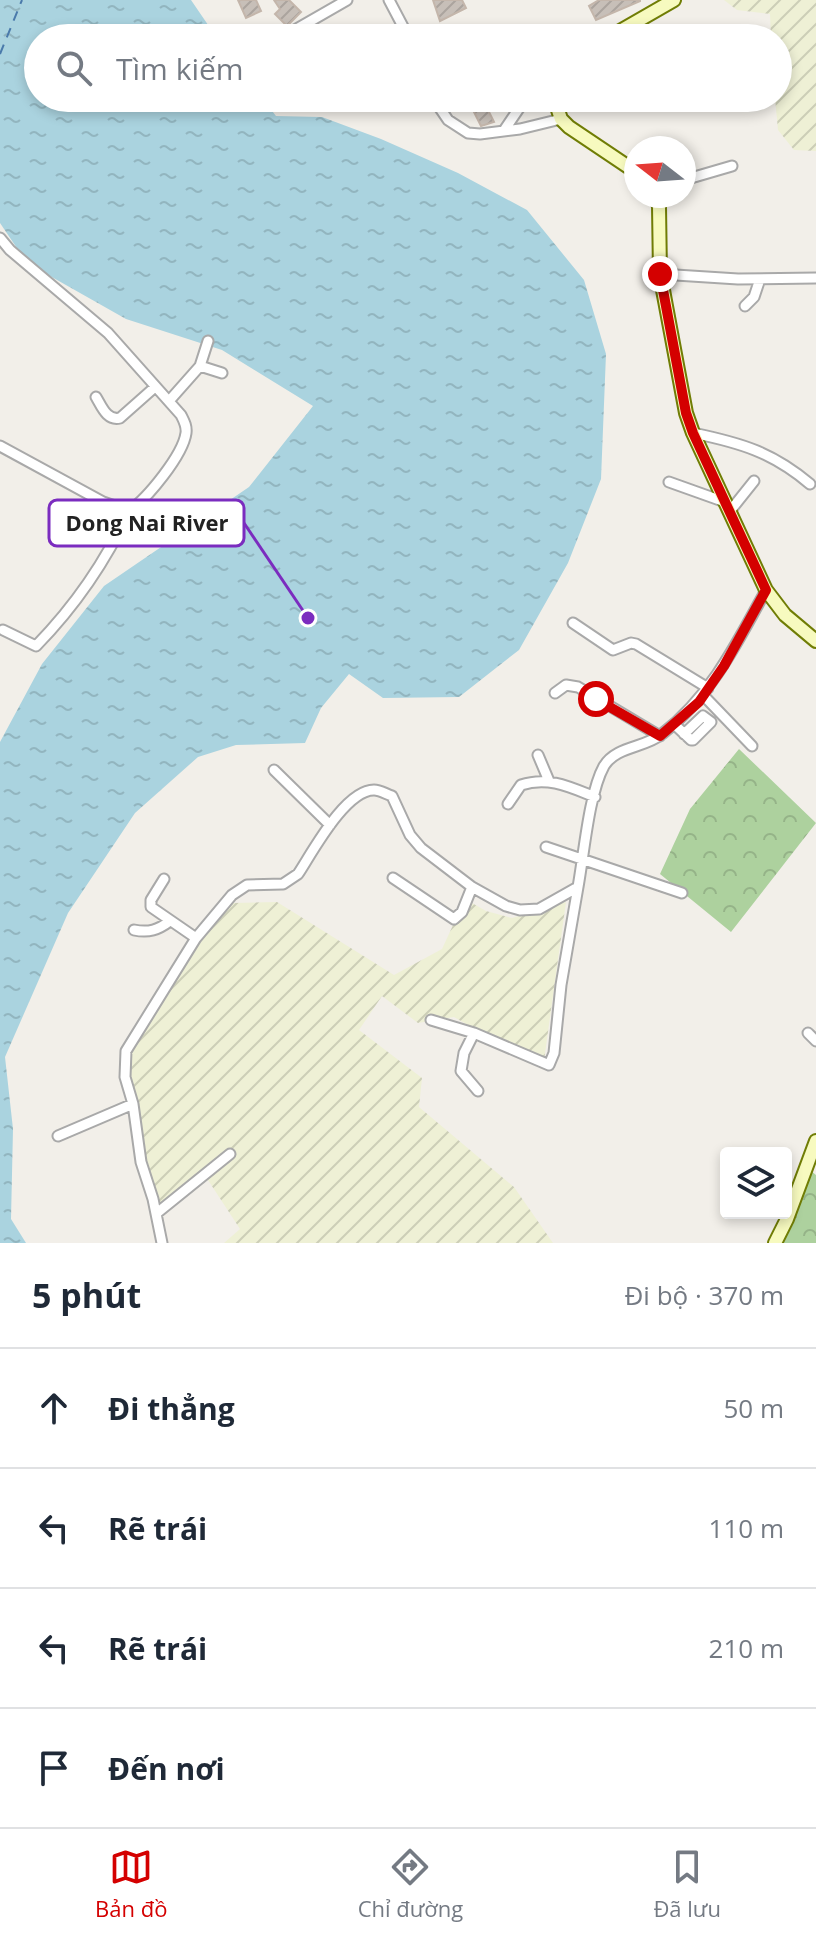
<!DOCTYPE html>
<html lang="vi">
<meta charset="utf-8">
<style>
:root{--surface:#fff;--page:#f2f2f3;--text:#1f2937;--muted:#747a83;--line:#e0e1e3;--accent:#d40000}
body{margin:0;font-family:"Open Sans",sans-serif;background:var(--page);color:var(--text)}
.controls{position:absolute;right:24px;bottom:24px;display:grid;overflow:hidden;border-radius:8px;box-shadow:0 4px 12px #0003}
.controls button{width:72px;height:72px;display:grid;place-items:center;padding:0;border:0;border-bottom:2px solid var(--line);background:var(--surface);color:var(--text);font:40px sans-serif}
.compass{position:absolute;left:624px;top:136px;width:72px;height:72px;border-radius:50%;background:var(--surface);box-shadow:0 4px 12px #0003;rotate:287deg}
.stop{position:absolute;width:24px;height:24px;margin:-18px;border:6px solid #d40000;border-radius:50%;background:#fff}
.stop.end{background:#d40000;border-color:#fff;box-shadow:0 2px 8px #0008}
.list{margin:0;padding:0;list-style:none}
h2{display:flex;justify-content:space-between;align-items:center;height:104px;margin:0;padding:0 32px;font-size:34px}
h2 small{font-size:26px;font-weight:400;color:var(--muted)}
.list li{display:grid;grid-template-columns:52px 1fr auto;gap:24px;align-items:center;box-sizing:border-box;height:120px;padding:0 32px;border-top:2px solid var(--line)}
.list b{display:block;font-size:30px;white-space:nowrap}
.list em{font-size:26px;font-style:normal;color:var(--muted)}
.icon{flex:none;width:44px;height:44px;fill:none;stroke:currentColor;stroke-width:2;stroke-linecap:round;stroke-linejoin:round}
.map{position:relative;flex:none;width:816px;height:1243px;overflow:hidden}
.search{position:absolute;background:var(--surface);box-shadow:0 4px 12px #0003;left:24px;right:24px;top:24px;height:88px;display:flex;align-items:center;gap:20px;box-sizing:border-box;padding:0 28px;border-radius:44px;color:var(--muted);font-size:30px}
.sheet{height:584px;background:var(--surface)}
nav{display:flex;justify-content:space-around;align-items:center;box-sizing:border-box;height:112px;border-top:2px solid var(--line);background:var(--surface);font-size:22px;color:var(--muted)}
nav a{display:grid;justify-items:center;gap:4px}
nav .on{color:var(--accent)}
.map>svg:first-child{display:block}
.farmland{fill:url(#farmland-furrows)}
.forest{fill:url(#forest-crowns)}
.water{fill:url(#water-ripples)}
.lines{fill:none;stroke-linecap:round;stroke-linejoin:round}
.ferry{stroke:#4a7aab;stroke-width:2;stroke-dasharray:10 8;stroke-linecap:butt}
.building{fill:url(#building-hatch);stroke:#c4b6ab;stroke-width:2}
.street-casing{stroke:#a9a9a9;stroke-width:13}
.secondary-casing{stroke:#707d05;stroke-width:16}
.street{stroke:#fff;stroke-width:9}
.secondary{stroke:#f7fabf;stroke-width:12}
.route{stroke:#d40000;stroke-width:10}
.leader{fill:none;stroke:#7b2cbf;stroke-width:3}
.callout-dot{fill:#7b2cbf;stroke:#fff;stroke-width:3}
.callout{fill:#fff;stroke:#7b2cbf;stroke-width:3}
.callout-label{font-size:22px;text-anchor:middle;font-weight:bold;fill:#222}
</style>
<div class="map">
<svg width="816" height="1243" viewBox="0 0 816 1243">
<defs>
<pattern id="farmland-furrows" width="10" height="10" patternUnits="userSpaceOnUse" patternTransform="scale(2)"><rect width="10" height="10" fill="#eef0d5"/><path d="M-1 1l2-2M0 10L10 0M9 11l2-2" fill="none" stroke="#ccceb7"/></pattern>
<pattern id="forest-crowns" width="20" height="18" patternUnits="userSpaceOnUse" patternTransform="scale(2)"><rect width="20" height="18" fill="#add19e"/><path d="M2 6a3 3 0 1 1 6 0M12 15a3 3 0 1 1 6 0" fill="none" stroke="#95b388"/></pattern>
<pattern id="water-ripples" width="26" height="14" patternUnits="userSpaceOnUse" patternTransform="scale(2)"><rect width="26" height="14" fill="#aad3df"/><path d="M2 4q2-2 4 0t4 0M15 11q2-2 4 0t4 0" fill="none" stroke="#92b5bf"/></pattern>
<pattern id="building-hatch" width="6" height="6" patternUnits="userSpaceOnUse" patternTransform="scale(2)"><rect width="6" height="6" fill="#c7bfb8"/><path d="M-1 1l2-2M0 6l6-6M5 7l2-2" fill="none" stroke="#aba49e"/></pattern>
</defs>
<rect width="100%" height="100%" fill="#f2efe9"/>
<!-- farmland -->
<path class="farmland" d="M724,0H816V151L794,150L778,130L775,98H778V38H771L770,14L737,10Z
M465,899L486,911L512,918L566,902L543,1068L454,1017L418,1023L382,996L359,1030L422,1078L419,1107L514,1187L553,1243H224L240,1229L206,1177L152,1209L121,1069L193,947L232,903L277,902L394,975L442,949Z"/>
<!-- forest -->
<path class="forest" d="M739,749L816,823L731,932L660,874L690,809Z
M810,1170L816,1175V1243H782Z"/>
<!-- water -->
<path class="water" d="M0,0H191L217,38H38V98H262L276,116L322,117L381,139L458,173L527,210L584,280L606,354L601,479L568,563L519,650L459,697L383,698L349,674L321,708L305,743L236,745L198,757L135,813L68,913L5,1057L13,1129L11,1219L26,1243H0V742L42,664L104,586L249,487L313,406L222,350L126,319L27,263L0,223Z"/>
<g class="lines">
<!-- ferry -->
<path class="ferry" d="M0,54L22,0"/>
</g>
<!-- building -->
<path class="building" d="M238,0H256L261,11L246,18Z
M274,0H289L301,12L287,26L275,14L280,9Z
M433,0H462L466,8L440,21Z
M599,0H640V1L596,20L589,6Z
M467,98H482L494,122L481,126Z"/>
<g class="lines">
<defs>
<path id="street" d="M389,0L409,38
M281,38L347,0
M433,98L448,120L468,133L480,134L520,129L561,119
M505,129L526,98
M684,180L732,166
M0,238L10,250L108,333L181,415C184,421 187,426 186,433C183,455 147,499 129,511L103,502L0,446
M660,274L738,279L816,278
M745,306L754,297L760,279
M200,366L222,373
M96,397C102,407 107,421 120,418L155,387
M169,401L200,366L208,341
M693,433C741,443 772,452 810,484
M669,482L725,502
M730,511L754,481
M573,623L613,650L631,643L636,644L708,688
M3,630L36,646C76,605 105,563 129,511
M555,693L566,685L578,687L660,736
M703,695L752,746
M674,724L691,740H693L711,722L703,716L684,734
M538,755L549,781
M274,770L330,825
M508,804L521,785C548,776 570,787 595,797
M546,847L682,893
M393,878L454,919L462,912L472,887
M164,879L151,900V907L196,938
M134,930C149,933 158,930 170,921
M431,1020L474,1033L549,1065L554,1053L561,985L578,887
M474,1033L464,1053L461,1071L478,1091
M808,1033L816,1041
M58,1136L133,1104
M157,1213L230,1154
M162,1243L153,1199L141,1162L133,1104L125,1077L126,1051L196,938L232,895L247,885L283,884L298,874C312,853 345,790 374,790C380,790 386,794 392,796L410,835L421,848L472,887L506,906L520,910L539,909L578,887C584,854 589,793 604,766C616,746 645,748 662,734C711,696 737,643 766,590"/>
<path id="secondary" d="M608,38L674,0
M554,98L561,119L569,127L636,172
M655,196L659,206L660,274L686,413L693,433L766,590L785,615L816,641
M775,1243L787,1219L816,1141"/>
</defs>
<!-- street casing -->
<use href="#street" class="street-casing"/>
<!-- secondary casing -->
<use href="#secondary" class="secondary-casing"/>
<!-- street -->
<use href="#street" class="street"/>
<!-- secondary -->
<use href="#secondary" class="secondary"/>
</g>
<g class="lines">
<!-- route -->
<path class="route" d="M596,699L660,736L699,702L724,666L766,590L693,433L686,413L660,274"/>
</g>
<!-- callouts -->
<path class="leader" d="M308 618L244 523"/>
<circle class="callout-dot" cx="308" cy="618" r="8"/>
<rect class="callout" x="49" y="500" width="195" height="46" rx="8"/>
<g class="callout-label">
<text x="147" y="531">Dong Nai River</text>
</g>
</svg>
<div class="controls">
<button><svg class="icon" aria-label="layers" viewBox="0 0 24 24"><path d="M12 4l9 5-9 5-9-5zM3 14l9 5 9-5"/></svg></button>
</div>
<svg class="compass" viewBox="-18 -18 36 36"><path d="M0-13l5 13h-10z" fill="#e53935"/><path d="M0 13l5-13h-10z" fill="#747a83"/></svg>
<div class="stop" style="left:596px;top:699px"></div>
<div class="stop end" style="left:660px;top:274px"></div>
<div class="search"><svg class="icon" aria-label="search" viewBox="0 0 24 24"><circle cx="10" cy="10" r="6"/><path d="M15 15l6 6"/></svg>Tìm kiếm</div>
</div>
<section class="sheet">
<h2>5 phút<small>Đi bộ · 370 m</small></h2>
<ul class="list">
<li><svg class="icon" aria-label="ahead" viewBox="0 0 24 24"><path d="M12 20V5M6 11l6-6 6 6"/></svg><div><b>Đi thẳng</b></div><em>50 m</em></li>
<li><svg class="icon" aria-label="left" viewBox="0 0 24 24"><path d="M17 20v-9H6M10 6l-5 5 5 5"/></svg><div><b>Rẽ trái</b></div><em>110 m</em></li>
<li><svg class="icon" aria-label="left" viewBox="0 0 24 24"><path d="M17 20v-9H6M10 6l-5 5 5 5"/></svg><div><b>Rẽ trái</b></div><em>210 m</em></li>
<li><svg class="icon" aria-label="arrive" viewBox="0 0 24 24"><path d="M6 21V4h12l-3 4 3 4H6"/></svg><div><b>Đến nơi</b></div></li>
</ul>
</section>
<nav>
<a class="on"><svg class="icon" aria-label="map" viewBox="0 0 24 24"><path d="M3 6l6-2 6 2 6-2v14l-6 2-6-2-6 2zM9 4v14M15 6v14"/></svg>Bản đồ</a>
<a><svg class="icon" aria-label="directions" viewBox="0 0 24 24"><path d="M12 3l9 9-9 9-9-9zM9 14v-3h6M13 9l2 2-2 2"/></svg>Chỉ đường</a>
<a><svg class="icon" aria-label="saved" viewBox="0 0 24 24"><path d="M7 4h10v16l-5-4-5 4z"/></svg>Đã lưu</a>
</nav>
